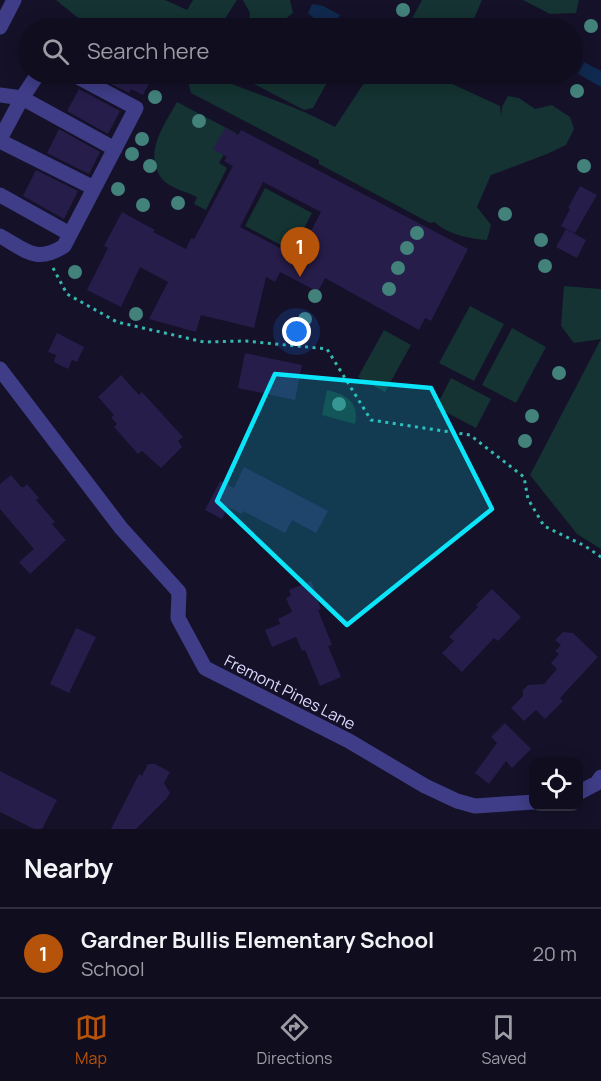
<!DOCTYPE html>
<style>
:root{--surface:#100d1f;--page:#191628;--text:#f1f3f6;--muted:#9c9ca4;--line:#302d3d;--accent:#b45309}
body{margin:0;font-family:Manrope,sans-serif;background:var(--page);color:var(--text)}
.controls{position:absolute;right:18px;bottom:18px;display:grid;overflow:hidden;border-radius:12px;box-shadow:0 3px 15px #0003}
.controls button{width:54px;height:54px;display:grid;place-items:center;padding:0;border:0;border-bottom:2px solid var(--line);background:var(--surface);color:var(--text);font:30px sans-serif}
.you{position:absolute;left:297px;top:332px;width:21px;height:21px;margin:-15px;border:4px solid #fff;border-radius:50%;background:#1a73e8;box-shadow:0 0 0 9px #1a73e833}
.badge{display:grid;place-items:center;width:39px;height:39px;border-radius:50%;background:var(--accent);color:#fff;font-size:20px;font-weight:700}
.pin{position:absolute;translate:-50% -50px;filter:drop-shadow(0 2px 3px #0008)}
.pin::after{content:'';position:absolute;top:32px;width:21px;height:18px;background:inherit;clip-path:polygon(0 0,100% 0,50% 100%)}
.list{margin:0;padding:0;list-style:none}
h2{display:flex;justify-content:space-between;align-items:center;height:78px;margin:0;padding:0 24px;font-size:26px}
h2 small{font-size:20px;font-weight:400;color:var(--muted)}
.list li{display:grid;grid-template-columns:39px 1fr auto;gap:18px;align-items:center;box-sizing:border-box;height:90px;padding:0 24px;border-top:2px solid var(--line)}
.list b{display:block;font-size:22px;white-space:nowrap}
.list p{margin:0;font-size:20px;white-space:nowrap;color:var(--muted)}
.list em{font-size:20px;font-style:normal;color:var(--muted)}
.icon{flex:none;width:33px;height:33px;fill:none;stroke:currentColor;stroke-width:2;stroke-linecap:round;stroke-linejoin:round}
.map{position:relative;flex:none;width:601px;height:829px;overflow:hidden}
.search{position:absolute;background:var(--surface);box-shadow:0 3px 15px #0003;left:18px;right:18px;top:18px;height:66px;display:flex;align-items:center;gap:15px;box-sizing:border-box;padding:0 21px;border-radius:33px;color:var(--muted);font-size:22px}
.sheet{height:168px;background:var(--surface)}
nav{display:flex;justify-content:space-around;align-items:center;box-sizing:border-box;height:84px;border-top:2px solid var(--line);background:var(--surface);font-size:16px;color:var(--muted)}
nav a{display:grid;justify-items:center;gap:3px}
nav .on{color:var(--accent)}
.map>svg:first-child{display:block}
.green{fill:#143332}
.water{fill:#10294e}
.building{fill:#261d4a;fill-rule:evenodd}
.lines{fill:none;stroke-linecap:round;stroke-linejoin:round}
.path{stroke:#33b9af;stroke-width:3;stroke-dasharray:3 4.5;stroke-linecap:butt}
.minor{stroke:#3f3d87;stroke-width:15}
.tree{fill:#42827b}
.marked{fill:#0be5fa;fill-opacity:0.2;stroke:#0be5fa;stroke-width:4.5;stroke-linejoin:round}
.labels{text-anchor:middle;stroke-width:4.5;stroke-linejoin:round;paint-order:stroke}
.street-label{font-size:16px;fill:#dedafe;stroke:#151129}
</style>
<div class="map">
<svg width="601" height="829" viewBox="0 0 601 829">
<rect width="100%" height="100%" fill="#151129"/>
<!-- green -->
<path class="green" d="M56,0H165L187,10L193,0H237L219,28L204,20L199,28H132L120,21L118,28H99L77,17Z
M243,0H290L293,13L274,28H248L250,13Z
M422,0H482L474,19L475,25L474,28H403L410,22Z
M523,0H579L576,13L550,14Z
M186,74H213L217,78C256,94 298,107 335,127L370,74H452L448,82L500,106L501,116L502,107L508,96L519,98L535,109L552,105L570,117L574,129L566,145L547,154L491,175L477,207L491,225L487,240C472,239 445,234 435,222L430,223L319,164V160L191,93Z
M235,74H328L330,77L313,108L304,110Z
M177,102L236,133L219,163L227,168L206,210L194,204L197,197C187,192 170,188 163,180C142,155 164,125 177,102Z
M265,188L312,213L292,251L245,226Z
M564,286L601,289V549L577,534L530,475L601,339L574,343L561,326Z
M470,306L504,324L474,381L439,363Z
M512,328L546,347L516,403L482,385Z
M384,330L411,345L385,392L358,377Z
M451,378L491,399L476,428L436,407Z
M327,390C345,394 360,402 355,424L322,415Z"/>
<!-- water -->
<path class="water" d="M312,4L323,6L340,15L333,27L320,24L308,13Z
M584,62L601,71V87L578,74Z"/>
<!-- building -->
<path class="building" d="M92,74H154L143,95L131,89L129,93Z
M79,89L120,111L108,134L67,111Z
M225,128L238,135L241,130L468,249L431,321L425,318L419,330L325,278L318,292L280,272L275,282L266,277L254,328L201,315L196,332L149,319L168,282L140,267L121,307L87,290L108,248L104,246L122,212L155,230L153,232L186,249L191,238L194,239L233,166L224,161L227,157L213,149ZM263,182L321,212L297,257L240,227Z
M59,129L100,152L89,174L47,153Z
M36,170L78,191L64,219L23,196Z
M580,186L597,195L575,233L561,226L570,209L568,208Z
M566,229L586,240L577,258L556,247Z
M57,333L84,347L77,362L72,360L68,369L54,362L56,355L48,352Z
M245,353L302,365L295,400L238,388Z
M121,375L139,395L142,392L183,437L178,441L182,447L161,468L142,451L138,454L114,427L117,424L111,417L114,415L98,397Z
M244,467L328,511L316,533L292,520L285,533L243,511L242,514L228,507L222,519L205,510L220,481L234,488Z
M11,475L21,487H24L27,484L39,498L36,500L55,522L52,524L66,540L30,574L19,562L34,549L0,509V484Z
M311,581L318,598L317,599L321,609L318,610L332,645L328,646L341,677L320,686L305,650L302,651L296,637L272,647L265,630L280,624L278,619L292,612L286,598L291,596L289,590Z
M492,589L521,617L498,641L494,638L462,672L442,653L454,641L449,637L478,607L476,605Z
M76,628L96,637L69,693L50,684Z
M563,632L573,633L598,657L560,698L563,701L545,719L536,710L524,721L511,708L523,696V690L528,685L544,684L557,669L551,663L559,654L555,651L561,645L555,640Z
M505,723L531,749L512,768L506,761L489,784L475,773L497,743L491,737Z
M148,764H155L170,772L164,783L170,793L167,798L136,829H111L139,774L142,776Z
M0,771L57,800L42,829H34L0,812Z"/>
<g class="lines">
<!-- path -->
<path class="path" d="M53,268L67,294L117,322L204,342L246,341L327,349L371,420L470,435L524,477L528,499L544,526L585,546L601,557"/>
<!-- minor -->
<path class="minor" d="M0,27L14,0
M0,95L22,98L115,149
M0,139L22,98L38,74
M0,141L94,188
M0,195L70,234
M0,236C26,250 36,264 64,246L136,108L72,74
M0,369L121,528L179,592L178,618L205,668L349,741L425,786L457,801L475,806L534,802
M578,793L597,783L601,777"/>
</g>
<!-- trees -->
<g class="tree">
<circle cx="403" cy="10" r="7"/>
<circle cx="591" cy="26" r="7"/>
<circle cx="577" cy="91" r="7"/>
<circle cx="155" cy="97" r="7"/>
<circle cx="199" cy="121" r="7"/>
<circle cx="142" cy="139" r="7"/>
<circle cx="132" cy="154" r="7"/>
<circle cx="150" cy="166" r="7"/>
<circle cx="584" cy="166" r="7"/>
<circle cx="118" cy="189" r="7"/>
<circle cx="178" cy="203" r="7"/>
<circle cx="143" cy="205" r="7"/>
<circle cx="505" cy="214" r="7"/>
<circle cx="417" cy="233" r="7"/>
<circle cx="541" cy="240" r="7"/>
<circle cx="407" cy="248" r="7"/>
<circle cx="545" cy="266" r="7"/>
<circle cx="398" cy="268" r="7"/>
<circle cx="75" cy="272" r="7"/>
<circle cx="389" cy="289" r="7"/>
<circle cx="315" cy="296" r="7"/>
<circle cx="136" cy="314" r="7"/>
<circle cx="305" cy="319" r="7"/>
<circle cx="297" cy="332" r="7"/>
<circle cx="559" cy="373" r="7"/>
<circle cx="339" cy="404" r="7"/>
<circle cx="532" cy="416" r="7"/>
<circle cx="525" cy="441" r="7"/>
</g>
<!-- marked area -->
<path class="marked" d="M275,374L431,388L492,509L347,625L217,501Z"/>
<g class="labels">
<!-- street labels -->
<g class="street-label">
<text transform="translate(290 692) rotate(27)" y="6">Fremont Pines Lane</text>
</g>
</g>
</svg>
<div class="controls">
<button><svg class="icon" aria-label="locate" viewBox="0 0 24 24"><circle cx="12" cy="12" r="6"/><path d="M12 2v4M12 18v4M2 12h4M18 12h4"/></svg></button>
</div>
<div class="you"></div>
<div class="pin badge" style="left:300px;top:277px">1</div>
<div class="search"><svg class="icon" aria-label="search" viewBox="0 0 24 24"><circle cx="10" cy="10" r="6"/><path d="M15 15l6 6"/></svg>Search here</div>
</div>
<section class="sheet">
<h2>Nearby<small></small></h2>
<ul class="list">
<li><span class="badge">1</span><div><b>Gardner Bullis Elementary School</b><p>School</p></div><em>20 m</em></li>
</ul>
</section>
<nav>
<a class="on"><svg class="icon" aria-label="map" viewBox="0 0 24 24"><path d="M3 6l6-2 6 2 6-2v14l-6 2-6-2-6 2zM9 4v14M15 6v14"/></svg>Map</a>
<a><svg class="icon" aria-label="directions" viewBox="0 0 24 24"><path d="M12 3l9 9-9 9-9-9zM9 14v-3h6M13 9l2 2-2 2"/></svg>Directions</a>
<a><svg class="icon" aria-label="saved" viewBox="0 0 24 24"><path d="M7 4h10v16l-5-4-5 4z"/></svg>Saved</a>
</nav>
